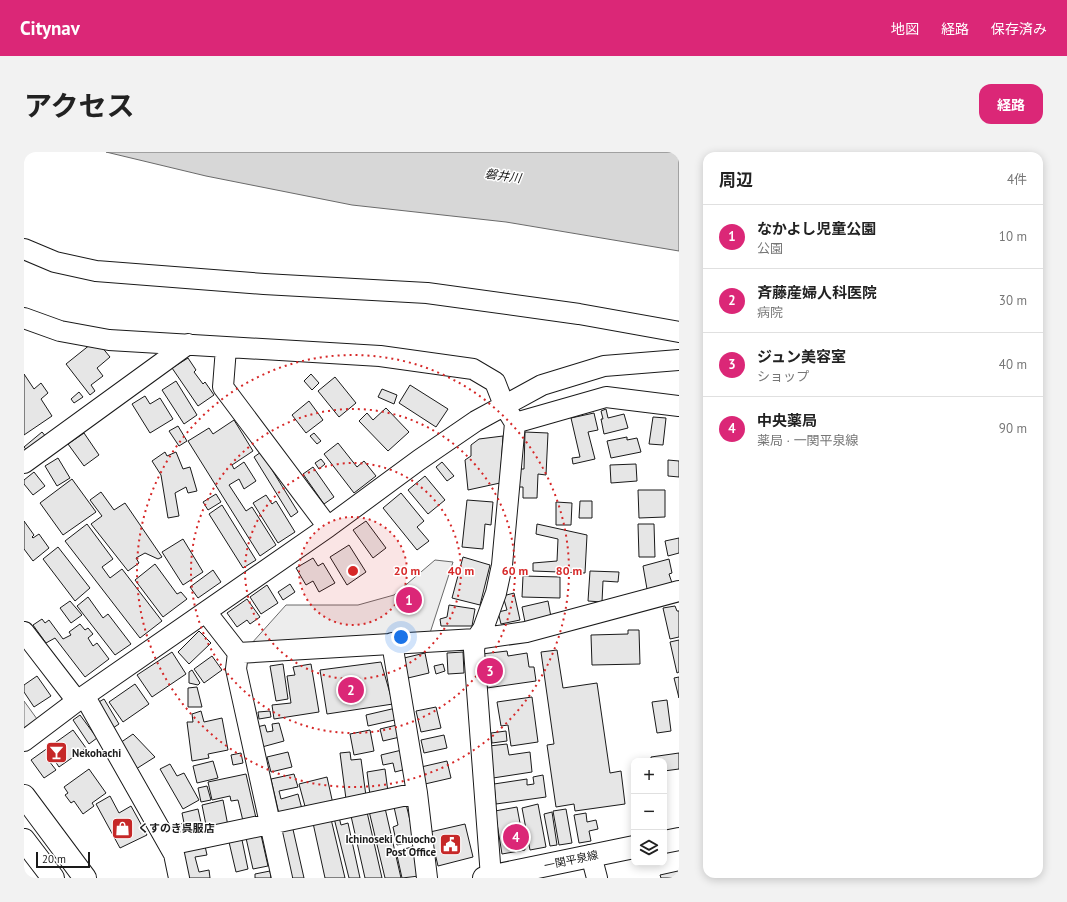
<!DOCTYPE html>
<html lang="ja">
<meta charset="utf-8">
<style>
:root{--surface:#fff;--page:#f2f2f2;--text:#222;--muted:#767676;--line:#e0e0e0;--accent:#db2777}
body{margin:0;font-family:"PT Sans","Noto Sans JP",sans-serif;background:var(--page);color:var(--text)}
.controls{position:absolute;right:12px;bottom:12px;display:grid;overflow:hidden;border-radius:8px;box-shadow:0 2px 10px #0003}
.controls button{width:36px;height:36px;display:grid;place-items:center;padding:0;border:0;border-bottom:1px solid var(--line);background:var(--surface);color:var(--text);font:20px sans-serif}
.scale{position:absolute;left:12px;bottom:10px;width:54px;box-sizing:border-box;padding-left:4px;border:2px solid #1a1a1a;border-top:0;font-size:11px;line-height:14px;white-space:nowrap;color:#1a1a1a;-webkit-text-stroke:3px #fff;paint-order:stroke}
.you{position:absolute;left:377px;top:485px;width:14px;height:14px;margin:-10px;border:3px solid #fff;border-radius:50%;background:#1a73e8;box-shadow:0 0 0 6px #1a73e833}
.badge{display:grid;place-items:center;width:26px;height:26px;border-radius:50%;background:var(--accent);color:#fff;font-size:13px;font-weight:700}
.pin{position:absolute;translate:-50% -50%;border:2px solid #fff;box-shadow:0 1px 4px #0006}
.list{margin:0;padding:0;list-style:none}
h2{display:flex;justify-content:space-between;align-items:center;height:52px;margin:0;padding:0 16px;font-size:17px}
h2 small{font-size:13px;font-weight:400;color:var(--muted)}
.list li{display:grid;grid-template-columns:26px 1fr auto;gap:12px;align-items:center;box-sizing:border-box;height:64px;padding:0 16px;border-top:1px solid var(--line)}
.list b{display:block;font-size:15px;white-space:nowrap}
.list p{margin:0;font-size:13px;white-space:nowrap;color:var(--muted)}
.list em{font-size:13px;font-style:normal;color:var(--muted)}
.icon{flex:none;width:22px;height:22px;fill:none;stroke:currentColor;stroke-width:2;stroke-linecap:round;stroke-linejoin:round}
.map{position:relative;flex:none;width:655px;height:726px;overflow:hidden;border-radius:12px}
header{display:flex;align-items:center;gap:24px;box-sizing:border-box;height:56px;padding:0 20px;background:var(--accent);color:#fff}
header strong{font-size:19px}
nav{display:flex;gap:22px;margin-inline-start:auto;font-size:14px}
.intro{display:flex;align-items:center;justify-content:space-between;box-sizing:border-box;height:96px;padding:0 24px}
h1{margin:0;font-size:28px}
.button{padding:10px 18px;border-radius:12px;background:var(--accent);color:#fff;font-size:14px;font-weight:700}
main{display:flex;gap:24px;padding:0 24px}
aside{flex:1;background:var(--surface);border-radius:12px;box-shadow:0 2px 10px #0003}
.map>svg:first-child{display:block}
.built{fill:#ededed;stroke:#6a6a6a}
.water{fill:#d7d7d7;stroke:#6a6a6a}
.building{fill:#e6e6e6;stroke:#1a1a1a}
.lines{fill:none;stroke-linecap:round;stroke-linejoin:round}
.minor-casing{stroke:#1a1a1a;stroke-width:22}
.major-casing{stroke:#1a1a1a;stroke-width:24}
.minor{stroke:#fff;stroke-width:20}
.major{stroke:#fff;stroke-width:22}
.ring{fill:none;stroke:#d62828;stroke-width:2;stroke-dasharray:2 4}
.labels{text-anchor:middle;stroke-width:3;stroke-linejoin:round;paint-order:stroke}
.poi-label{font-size:11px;font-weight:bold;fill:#1a1a1a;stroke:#fff;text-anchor:start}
.street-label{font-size:11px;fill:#1a1a1a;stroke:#fff}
.water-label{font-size:12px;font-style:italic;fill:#1a1a1a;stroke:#fff}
.centre{fill:#d62828;stroke:#fff;stroke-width:2}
.ring-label{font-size:12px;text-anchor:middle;font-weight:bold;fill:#d62828;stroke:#fff;stroke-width:3;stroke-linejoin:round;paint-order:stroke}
</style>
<header>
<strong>Citynav</strong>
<nav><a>地図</a><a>経路</a><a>保存済み</a></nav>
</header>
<div class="intro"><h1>アクセス</h1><a class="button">経路</a></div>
<main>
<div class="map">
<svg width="655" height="726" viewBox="0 0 655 726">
<rect width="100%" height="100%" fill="#fff"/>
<!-- built -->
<path class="built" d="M411,408L429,410L406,481L227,492L262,453H334L370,443Z
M0,549L13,567L0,576Z"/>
<!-- water -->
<path class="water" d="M82,0H655V99L482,70L328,53L182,24Z"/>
<!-- building -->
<path class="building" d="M72,188L86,205L73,216L79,224L67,233L71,239L66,243L42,212Z
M164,206L172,218L170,220L179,232L181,230L190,243L174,254L148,216Z
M0,222L10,237L17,231L24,241L17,247L28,264L0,283Z
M287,222L295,231L288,238L280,229Z
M311,225L332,251L315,265L294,239Z
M152,229L173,263L160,272L138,238Z
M386,233L424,257L412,275L375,251Z
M358,237L373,243L370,252L354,245Z
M55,240L59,245L50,251L47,247Z
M121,244L126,252L136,246L149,267L126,281L108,252Z
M285,249L299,268L282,281L268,263Z
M362,256L385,280L364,299L335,269L343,261L349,268Z
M582,257L584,266L600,262L604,276L580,282L577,267H579L577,259Z
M570,261L574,278L564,280L571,307L549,312L548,306L556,305L547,266Z
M629,265L642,266L639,293L625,292Z
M210,268L229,299L208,313L210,317L220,310L232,329L220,337L215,327L205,333L222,359L228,355L252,393L236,404L164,289L185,276L189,282Z
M154,274L163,289L155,294L145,279Z
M18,280L23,286L5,301L0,295Z
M501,280L524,281L522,323L514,322L513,346H499V335H494L495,317H500Z
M60,281L75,303L60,314L44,292Z
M290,281L297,289L293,292L286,284Z
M479,284L476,331L444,338L441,308L447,304V293L455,287Z
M603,285V288L613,286L617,300L587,306L583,289Z
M314,291L333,315L340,309L352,324L330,341L300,302Z
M141,300L143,304L152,300L159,317L166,315L173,339L164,341L162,335L151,341L155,364L144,366L137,323L128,309Z
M237,300L274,360L267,365L230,305Z
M34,306L46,326L33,334L21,314Z
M297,307L301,312L295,317L291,311Z
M644,308L655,309V325L644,324Z
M418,310L430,324L423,329L412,315Z
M612,312L613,329L587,331L586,313Z
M289,315L310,345L300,352L279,322Z
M10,320L21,334L9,343L0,332V328Z
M401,324L421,348L404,362L384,338Z
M48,327L72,360L39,383L16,351Z
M614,338H641V365L615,366Z
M77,340L90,358L101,351L138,405L134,407L121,401L112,406L115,411L104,419L67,372L78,364L66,348Z
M377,341L400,369L393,375L405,389L393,398L359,356Z
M192,342L197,350L184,358L179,350Z
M242,343L248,352L252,349L271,380L254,391L229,351Z
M443,348L469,350L467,373L461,372L459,397L438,395Z
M556,349H568V366H555Z
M532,350L548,351L547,373H532Z
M198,353L232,408L219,416L185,362Z
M0,369L10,383L8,385L9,386L15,382L25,396L9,409L0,397Z
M342,369L362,396L349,406L329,378Z
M63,372L89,407L78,415L86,426L98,417L138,469L116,486L41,389Z
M513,372L563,383L561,421L509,419V411L533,409L534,387L512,382Z
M614,372H630L631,405H615Z
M655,386V401L644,404L641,389Z
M159,387L179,420L159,433L138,400Z
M325,393L342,420L323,433L306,405Z
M34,395L66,436L51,449L19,407Z
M439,405L466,413L456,453L428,446Z
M289,406L294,414L299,411L311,431L295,440L289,429L282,433L272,416Z
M645,407L648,421L645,422L648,431L623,437L619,414Z
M131,412L153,442L157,440L163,447L139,465L111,428Z
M189,418L197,430L174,446L166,435Z
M566,419L595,420L594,430L579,429L578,450L564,449Z
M499,424L536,425V446L498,445Z
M266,432L271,440L259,448L254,440Z
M243,433L254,451L237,462L226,445Z
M490,441L496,468L477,472L474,460L483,458L479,444Z
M64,445L79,466L84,462L107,492L91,503L53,454Z
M223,447L236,465L226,472L223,468L213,475L203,461Z
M46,449L58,463L47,471L36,456Z
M524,449L527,465L501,470L498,455Z
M425,453L451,457L448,474H417L416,467L423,465Z
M651,454L653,459H655V485L646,487L639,456Z
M18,467L21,471L25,468L39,487L47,483L45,480L56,472L61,478L64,476L69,482L64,486L69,494L73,491L85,507L61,525L31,486L22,491L9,473Z
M604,478H615L616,512L568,513L567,483L604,482Z
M175,479L187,491L165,512L154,500Z
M655,488V520L653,521L646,490Z
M533,498L539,536L573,531L586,621L597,619L601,652L551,659L550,652L532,655L523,593L530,592L517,500Z
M483,499L484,504L503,501L505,515H510L512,529L463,536L458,502Z
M148,500L162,522L128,545L113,523Z
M439,500L440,521L424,522L423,501Z
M401,501L405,521L384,526L380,506Z
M188,504L198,518L180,531L170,517Z
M357,510L369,552L303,562L296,518Z
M259,512L264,547L252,549L246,514Z
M287,512L295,560L250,567L248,553L267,551L263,524L271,523L269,515Z
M419,512L421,519L412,522L410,514Z
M168,518L176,531L174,533L165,531V520Z
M13,524L27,544L10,555L0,540V533Z
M655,525V546L650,526Z
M111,532L125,552L99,570L85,550Z
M173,535L178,555H164V536Z
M508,545L514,590L487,594L484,573L477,574L473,550Z
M80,547L95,572L89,576L73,551Z
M643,548L647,579L633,581L628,550Z
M412,555L417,576L397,580L392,559Z
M372,556L375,567L344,574L342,563Z
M177,559L180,570L198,566L204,598L184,602L185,606L168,609L163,570H169L168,562Z
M246,559L247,565L235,567L234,560Z
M56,563L73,586L65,592L49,568Z
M255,571L260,589L238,595L233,575L241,573L243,580L249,579L248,572Z
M377,572L380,584L359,589L356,577Z
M49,578L62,596L35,615L29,606L25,609L32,618L20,626L7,608Z
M346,578L350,599L330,603L326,582Z
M482,579L483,589L468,591L467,581Z
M109,582L131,605L112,617L96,591Z
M420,583L423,596L400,601L397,588Z
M483,592L485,603L506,600L508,620L469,626L465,594Z
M382,597L386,616L371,620L369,611L359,613L357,603Z
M264,600L268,615L247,620L243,605Z
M326,600L327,608L337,607L342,644L322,647L316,601Z
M217,601L219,611L209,613L207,603Z
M655,601V617L640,619V609H627V605Z
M189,609L194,626L173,631L169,614Z
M423,609L427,626L401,632L397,615Z
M146,612L153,624L160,621L175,648L159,657L136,617Z
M65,617L82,641L68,651L70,654L59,662L50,649L47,651L41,643L44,641L40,635Z
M361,617L364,640L346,643L343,620Z
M222,622L232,666L219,669L214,648L207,649L206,644L188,648L184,630Z
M270,622L274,635L255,639L257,647L274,642L278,657L255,662L247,627Z
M519,623L522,645L472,652L470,632L503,627V633L510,632L509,625Z
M303,625L309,652L282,658L275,632Z
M183,634L187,648L177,650L174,636Z
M86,644L95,661L107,654L123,683L96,696L72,652Z
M199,648L204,674L183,678L178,653Z
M382,652L391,689L373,693L369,675L374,673L370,655Z
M514,652L522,695L506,698L498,656Z
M493,655L501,698L478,702L471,659Z
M361,656L377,726H361L345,659Z
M174,657L178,675L176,676L177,680L154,685L152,673L160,671L158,661Z
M542,657L548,691L535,693L529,659Z
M343,660L358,726H341L327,664Z
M528,660L533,693L526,694L520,662Z
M562,661L563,670L572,668L574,677L565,679L567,689L555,691L550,663Z
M315,665L317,673L324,671L336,726H325L310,666Z
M307,667L321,726H301L289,671Z
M441,672L449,705L414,714L406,680Z
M268,673L280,726H266L254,676Z
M237,683L244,714L229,717L222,686Z
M218,688L224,717L212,720L205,690Z
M181,694L183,703L171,705L175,720L185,718L186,726H164L158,700Z
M388,695L395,724L378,726L372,699Z
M246,719L247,726H231V722Z
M654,719L655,726H637L636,723Z"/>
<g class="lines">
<defs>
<path id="minor" d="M0,97L31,110L72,119L240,132L403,141L555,162L655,180
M0,166L36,179L85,188L356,204L449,217L471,230L480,253L491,271L478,413L472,441L459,477L452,487L450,498L467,725
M202,196L199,235L304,375
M491,271L582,245L655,254
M0,311L164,192
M182,460L214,501L452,487L502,480L655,439
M0,480L53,549
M368,491L393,641L403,726
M214,501L212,517L258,726
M61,545L150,702L155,726
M0,589L53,549L304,375L395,308L452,269L518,233L580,214L655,208
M145,693L393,641
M567,703L573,726"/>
<path id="major" d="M0,644L61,726
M0,688L29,726
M640,690L655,687
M460,726L610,695"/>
</defs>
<!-- minor casing -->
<use href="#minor" class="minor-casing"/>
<!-- major casing -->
<use href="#major" class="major-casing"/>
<!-- minor -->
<use href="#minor" class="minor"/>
<!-- major -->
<use href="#major" class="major"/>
</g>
<!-- distance rings -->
<circle cx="329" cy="419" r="54" fill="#d62828" fill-opacity=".12"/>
<g class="ring">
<circle cx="329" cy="419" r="54"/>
<circle cx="329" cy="419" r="108"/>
<circle cx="329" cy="419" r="162"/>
<circle cx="329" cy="419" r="216"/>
</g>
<!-- icons -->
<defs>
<symbol id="bar-square" viewBox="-11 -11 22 22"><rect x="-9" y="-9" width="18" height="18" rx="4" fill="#c62828" stroke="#fff"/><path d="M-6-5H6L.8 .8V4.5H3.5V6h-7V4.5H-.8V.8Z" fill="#fff"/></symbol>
<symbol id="shop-square" viewBox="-11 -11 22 22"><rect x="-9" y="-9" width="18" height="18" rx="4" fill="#c62828" stroke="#fff"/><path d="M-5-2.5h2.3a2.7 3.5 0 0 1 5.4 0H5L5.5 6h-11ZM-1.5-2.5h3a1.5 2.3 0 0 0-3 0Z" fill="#fff"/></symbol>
<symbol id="civic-square" viewBox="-11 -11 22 22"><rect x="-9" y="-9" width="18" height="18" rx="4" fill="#c62828" stroke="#fff"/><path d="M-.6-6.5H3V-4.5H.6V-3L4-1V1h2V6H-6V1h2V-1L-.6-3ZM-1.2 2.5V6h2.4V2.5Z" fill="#fff"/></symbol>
</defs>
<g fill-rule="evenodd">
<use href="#bar-square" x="20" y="588" width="25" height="25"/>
<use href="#shop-square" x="86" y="664" width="25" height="25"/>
<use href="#civic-square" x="414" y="680" width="25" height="25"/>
</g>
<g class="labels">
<!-- poi labels -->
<g class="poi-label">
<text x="48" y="605">Nekohachi</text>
<text x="114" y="680">くすのき呉服店</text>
<text x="412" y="691" text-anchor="end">Ichinoseki Chuocho<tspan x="412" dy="13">Post Office</tspan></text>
</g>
<!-- street labels -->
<g class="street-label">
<text transform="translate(547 708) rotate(-12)" y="4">一関平泉線</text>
</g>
<!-- water labels -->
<g class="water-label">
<text transform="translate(479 24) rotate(8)" y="4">磐井川</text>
</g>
</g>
<circle cx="329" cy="419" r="6" class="centre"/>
<g class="ring-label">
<text x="383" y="423">20 m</text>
<text x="437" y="423">40 m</text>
<text x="491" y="423">60 m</text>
<text x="545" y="423">80 m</text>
</g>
</svg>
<div class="controls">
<button>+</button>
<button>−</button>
<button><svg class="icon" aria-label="layers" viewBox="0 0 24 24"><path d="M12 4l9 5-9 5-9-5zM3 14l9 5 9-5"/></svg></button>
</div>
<div class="scale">20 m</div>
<div class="you"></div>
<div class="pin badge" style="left:385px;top:448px">1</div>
<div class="pin badge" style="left:327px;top:538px">2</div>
<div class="pin badge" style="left:466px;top:519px">3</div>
<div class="pin badge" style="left:492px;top:685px">4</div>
</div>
<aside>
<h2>周辺<small>4件</small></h2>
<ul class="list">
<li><span class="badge">1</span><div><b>なかよし児童公園</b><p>公園</p></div><em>10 m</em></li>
<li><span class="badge">2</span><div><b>斉藤産婦人科医院</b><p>病院</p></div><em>30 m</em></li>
<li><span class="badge">3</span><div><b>ジュン美容室</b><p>ショップ</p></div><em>40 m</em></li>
<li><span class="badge">4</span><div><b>中央薬局</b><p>薬局 · 一関平泉線</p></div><em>90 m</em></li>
</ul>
</aside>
</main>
